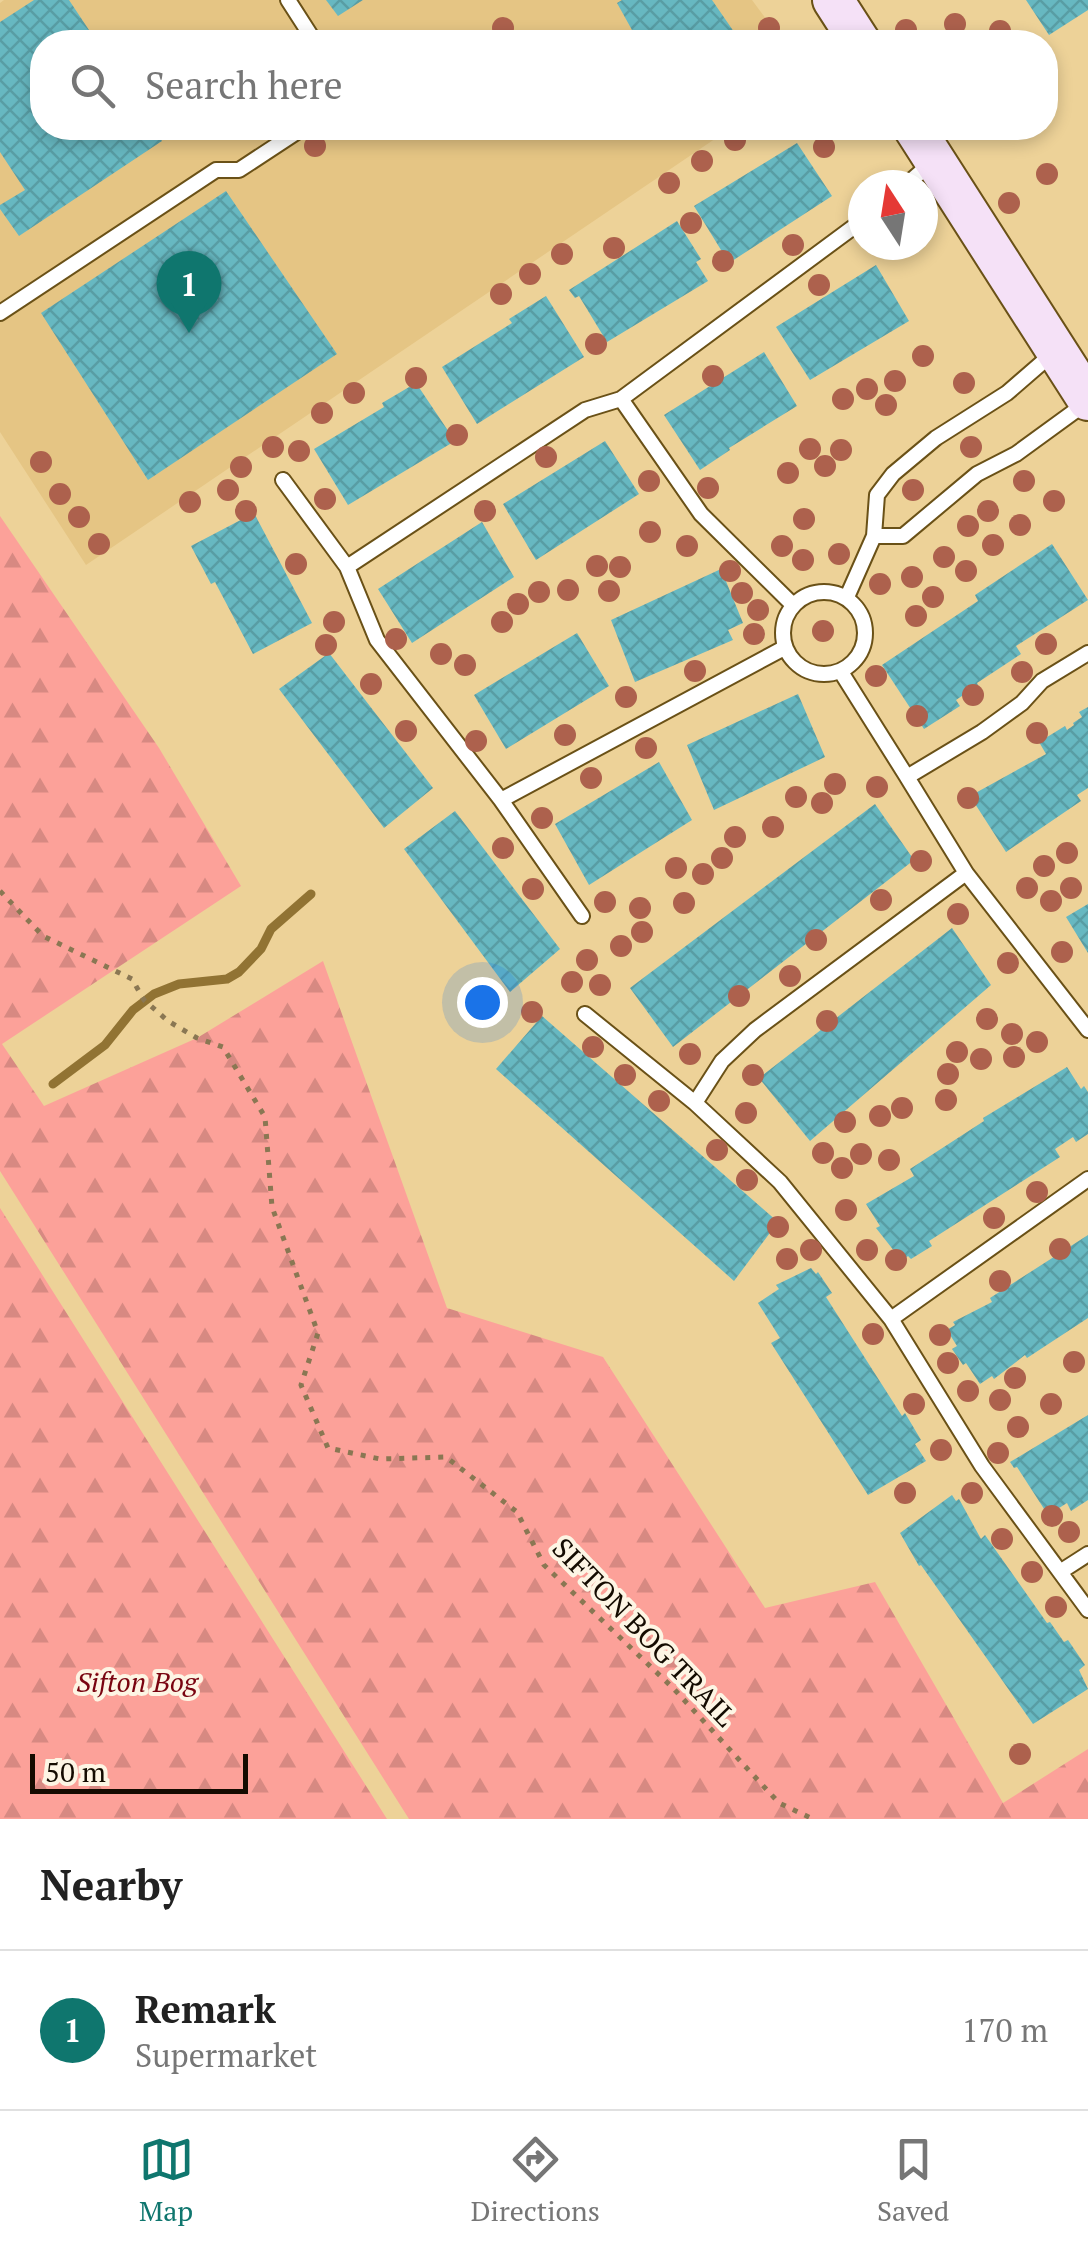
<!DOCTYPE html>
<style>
:root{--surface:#fff;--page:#f6f6f6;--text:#222;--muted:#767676;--line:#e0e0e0;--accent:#0f766e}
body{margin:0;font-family:"PT Serif",serif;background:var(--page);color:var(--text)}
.compass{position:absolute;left:848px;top:170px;width:90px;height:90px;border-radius:50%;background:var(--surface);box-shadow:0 5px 15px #0003;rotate:348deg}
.scale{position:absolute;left:30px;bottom:25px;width:218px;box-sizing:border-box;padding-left:10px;border:5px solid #140b00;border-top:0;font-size:28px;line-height:35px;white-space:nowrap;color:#140b00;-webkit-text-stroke:8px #fdf5e4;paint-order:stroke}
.you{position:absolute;left:482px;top:1002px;width:35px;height:35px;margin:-25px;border:8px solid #fff;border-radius:50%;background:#1a73e8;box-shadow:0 0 0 15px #1a73e833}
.badge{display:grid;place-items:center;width:65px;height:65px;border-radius:50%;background:var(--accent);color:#fff;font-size:32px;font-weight:700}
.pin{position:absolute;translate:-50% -82px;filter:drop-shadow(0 2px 5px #0008)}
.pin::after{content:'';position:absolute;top:52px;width:35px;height:30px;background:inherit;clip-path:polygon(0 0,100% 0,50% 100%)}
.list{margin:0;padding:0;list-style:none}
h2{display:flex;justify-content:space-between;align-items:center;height:130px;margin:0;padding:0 40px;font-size:42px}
h2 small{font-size:32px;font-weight:400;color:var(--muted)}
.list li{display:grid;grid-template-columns:65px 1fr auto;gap:30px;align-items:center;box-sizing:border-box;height:160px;padding:0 40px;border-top:2px solid var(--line)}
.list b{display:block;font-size:38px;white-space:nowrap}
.list p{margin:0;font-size:32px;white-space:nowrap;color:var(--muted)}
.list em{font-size:32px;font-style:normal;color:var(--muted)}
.icon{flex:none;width:55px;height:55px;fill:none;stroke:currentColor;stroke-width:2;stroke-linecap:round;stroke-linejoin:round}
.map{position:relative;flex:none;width:1088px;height:1819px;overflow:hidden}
.search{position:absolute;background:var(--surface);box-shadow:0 5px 15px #0003;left:30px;right:30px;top:30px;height:110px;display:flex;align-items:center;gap:25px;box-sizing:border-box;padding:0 35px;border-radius:40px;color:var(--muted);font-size:38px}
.sheet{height:290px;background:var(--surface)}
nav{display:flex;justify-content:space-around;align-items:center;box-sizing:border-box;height:140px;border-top:2px solid var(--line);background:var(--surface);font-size:28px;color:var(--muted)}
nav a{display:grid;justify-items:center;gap:5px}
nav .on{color:var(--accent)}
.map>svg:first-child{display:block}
.built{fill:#e5c584}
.forest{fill:url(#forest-firs)}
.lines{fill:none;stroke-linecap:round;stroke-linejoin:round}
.stream{stroke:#917333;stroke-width:9}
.building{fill:url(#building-cross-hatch)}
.service-casing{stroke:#6a5117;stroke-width:18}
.secondary-casing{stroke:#6a5117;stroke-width:44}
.path{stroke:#8a7753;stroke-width:5;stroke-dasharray:5 8;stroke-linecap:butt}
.service{stroke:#fff;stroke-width:14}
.secondary{stroke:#f5e1f7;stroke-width:40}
.tree{fill:#ad614d}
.labels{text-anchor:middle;stroke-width:8;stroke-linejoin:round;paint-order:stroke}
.street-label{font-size:28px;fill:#140b00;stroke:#fdf5e4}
.park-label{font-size:28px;font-style:italic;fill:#790410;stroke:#fdf5e4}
</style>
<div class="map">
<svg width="1088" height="1819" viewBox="0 0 1088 1819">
<defs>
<pattern id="forest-firs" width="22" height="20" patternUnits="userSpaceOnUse" patternTransform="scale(2.5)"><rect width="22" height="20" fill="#fca199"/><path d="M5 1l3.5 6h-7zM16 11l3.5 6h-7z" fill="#d78982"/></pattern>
<pattern id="building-cross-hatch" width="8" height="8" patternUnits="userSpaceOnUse" patternTransform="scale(2.5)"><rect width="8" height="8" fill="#67b8c1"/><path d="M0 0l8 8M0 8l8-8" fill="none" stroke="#589da4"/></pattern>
</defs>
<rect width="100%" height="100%" fill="#edd298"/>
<!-- built -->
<path class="built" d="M4,0H752L783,42H42V128H731L86,565L0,432V3Z"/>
<!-- forest -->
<path class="forest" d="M0,516L159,748L241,886L2,1044L44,1106L197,1038L323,961L447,1308L603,1357L765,1608L875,1582L1003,1803L1088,1749V1819H409L0,1171Z
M0,1208L387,1819H0Z"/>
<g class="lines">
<!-- stream -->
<path class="stream" d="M53,1084L105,1045L133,1010L154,994L179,984L227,979L239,972L261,949L271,929L311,894"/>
</g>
<!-- building -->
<path class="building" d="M34,0H69L97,42H42V128H154L162,141L19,236L0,209V205L25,190L0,152V22Z
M326,0H363L338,16Z
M622,0H712L741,42H618L632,30L617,3Z
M1026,0H1088V10L1049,35Z
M797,143L832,196L729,263L694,206Z
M226,191L337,354L148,480L41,313Z
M677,221L701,259L696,262L708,281L607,342L579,296L575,298L569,290Z
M876,265L909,321L810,380L776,327Z
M546,296L584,357L477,424L442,367L512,323L509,319Z
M764,352L797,406L729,448L730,450L700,470L664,415Z
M416,383L455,441L348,505L314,449L384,407L382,403Z
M605,441L639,494L536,560L503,504Z
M254,513L312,623L253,654L215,582L211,584L191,546Z
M482,522L514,577L412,643L378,589Z
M1052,544L1088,600L1016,646L1021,654L977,683L978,685L956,700L960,706L924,729L882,665L978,601L975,595Z
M721,569L743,623L728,630L733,640L635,682L611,620Z
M577,633L609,686L506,749L474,695Z
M329,653L433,788L384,828L279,689Z
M798,694L825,757L714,810L687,745Z
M1088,707V788L1077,795L1081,801L1006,852L970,796L1046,754L1039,742L1065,726L1067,730L1074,725L1073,723L1082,717L1079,712Z
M659,762L692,820L589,885L555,824Z
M875,804L914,860L673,1047L630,988Z
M455,811L560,949L510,992L404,849Z
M1088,904V953L1066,917Z
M952,928L991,985L810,1141L759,1078Z
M542,1016L778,1222L734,1281L496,1069Z
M1067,1067L1081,1089L1084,1086L1088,1092V1134L1076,1142L1073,1137L1055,1149L1060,1157L929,1241L932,1246L911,1259L908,1256L902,1261L876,1228L880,1226L866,1204L914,1176L910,1169L984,1121L983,1118Z
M1088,1235V1318L1027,1358L1025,1355L994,1379L992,1376L980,1384L966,1363L963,1365L952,1349L957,1346L947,1330L955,1325L953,1322L992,1302L990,1298Z
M811,1268L816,1274L818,1272L832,1293L826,1297L902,1416L905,1413L921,1440L915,1444L926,1461L868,1495L771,1343L780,1338L758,1303L779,1289L776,1285Z
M1088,1415V1500L1071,1511L1067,1503L1048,1515L1017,1467L1014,1468L1010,1462Z
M952,1495L956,1501L959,1499L981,1539L985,1535L1047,1623L1050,1622L1064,1642L1068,1640L1085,1665L1079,1670L1088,1689L1033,1724L921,1565L919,1566L900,1533Z"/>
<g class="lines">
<defs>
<path id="service" d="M288,0L315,42
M906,185L930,164
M0,313L216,170H239L303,128
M1052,354L1007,393L936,438L893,474L877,495L874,536H903L977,474L1016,454L1086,403
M621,399L701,514L792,604
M283,480L347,567
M783 633a41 41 0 1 1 82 0a41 41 0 1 1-82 0Z
M847,597L874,536
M784,648L501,800L377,640L347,567L585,410L621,399L863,220
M841,672L907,777L982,732L1022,703L1042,681L1088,653
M501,800L582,916
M966,873L1088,1030
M585,1014L695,1103L722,1061L755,1030L966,873L907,777
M695,1103L780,1182L891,1319L1088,1179
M891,1319L982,1466L1088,1610
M1060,1572L1088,1554"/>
<path id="secondary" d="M833,0L860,42
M914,128L1088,400"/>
</defs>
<!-- service casing -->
<use href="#service" class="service-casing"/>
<!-- secondary casing -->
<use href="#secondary" class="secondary-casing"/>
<!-- path -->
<path class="path" d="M0,891L43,936L132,979L144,1000L168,1021L197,1038L223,1047L265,1117L272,1207L318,1333L301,1385L328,1448L380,1459L446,1457L517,1512L544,1565L673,1688L779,1803L813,1819"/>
<!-- service -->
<use href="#service" class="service"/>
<!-- secondary -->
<use href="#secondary" class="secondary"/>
</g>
<!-- trees -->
<g class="tree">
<circle cx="955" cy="24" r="11"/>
<circle cx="503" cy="28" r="11"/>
<circle cx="769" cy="28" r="11"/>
<circle cx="906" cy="30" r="11"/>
<circle cx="1000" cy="31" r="11"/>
<circle cx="735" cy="140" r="11"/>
<circle cx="315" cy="146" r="11"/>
<circle cx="824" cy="147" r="11"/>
<circle cx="702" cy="161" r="11"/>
<circle cx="1047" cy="174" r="11"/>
<circle cx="669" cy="183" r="11"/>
<circle cx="1009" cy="203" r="11"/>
<circle cx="691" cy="223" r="11"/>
<circle cx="793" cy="245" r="11"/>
<circle cx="614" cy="248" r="11"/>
<circle cx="562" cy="254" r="11"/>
<circle cx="723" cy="261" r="11"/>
<circle cx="530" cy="274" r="11"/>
<circle cx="819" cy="285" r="11"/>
<circle cx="501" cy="294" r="11"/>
<circle cx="596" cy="344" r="11"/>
<circle cx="923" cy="356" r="11"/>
<circle cx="713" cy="376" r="11"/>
<circle cx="416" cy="378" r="11"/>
<circle cx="895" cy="381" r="11"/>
<circle cx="964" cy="383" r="11"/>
<circle cx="867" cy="389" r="11"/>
<circle cx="354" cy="393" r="11"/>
<circle cx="843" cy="399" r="11"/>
<circle cx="886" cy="405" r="11"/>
<circle cx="322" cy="413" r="11"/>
<circle cx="457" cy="435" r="11"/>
<circle cx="273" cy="447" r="11"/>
<circle cx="971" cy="447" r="11"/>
<circle cx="810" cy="449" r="11"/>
<circle cx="841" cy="450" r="11"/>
<circle cx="299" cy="451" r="11"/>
<circle cx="546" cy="457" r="11"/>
<circle cx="41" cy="462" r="11"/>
<circle cx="825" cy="466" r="11"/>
<circle cx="241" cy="467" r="11"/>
<circle cx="788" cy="473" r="11"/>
<circle cx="649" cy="481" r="11"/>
<circle cx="1024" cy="481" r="11"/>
<circle cx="708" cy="488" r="11"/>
<circle cx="228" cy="490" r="11"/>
<circle cx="913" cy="490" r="11"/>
<circle cx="60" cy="494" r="11"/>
<circle cx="325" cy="499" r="11"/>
<circle cx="1054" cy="501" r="11"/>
<circle cx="190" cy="502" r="11"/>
<circle cx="246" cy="511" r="11"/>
<circle cx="485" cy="511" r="11"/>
<circle cx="988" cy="511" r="11"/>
<circle cx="79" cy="517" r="11"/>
<circle cx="804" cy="519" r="11"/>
<circle cx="1020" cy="525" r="11"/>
<circle cx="968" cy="526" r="11"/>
<circle cx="650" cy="532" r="11"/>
<circle cx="99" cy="544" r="11"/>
<circle cx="993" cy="545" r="11"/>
<circle cx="687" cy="546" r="11"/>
<circle cx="782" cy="546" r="11"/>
<circle cx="839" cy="554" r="11"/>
<circle cx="944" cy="557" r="11"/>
<circle cx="803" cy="560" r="11"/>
<circle cx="296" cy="564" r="11"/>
<circle cx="597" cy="566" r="11"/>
<circle cx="620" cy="567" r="11"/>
<circle cx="730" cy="571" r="11"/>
<circle cx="966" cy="571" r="11"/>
<circle cx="912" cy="577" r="11"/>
<circle cx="880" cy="584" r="11"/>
<circle cx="568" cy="590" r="11"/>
<circle cx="609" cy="591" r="11"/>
<circle cx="539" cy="592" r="11"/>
<circle cx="742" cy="593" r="11"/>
<circle cx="933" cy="597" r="11"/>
<circle cx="518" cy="604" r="11"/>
<circle cx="758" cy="610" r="11"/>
<circle cx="916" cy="616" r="11"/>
<circle cx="334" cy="622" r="11"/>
<circle cx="502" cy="622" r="11"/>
<circle cx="823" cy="631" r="11"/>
<circle cx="754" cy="634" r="11"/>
<circle cx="396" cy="639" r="11"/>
<circle cx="1046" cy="644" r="11"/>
<circle cx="326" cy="645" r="11"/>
<circle cx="441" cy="654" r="11"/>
<circle cx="465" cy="665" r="11"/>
<circle cx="695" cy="671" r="11"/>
<circle cx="1022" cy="672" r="11"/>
<circle cx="876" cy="676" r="11"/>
<circle cx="371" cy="684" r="11"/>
<circle cx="973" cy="695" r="11"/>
<circle cx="626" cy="697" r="11"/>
<circle cx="917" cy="716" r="11"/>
<circle cx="406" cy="731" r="11"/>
<circle cx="1037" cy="733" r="11"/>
<circle cx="565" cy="735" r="11"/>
<circle cx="476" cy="741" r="11"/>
<circle cx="646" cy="748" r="11"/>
<circle cx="591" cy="778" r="11"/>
<circle cx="835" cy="784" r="11"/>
<circle cx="877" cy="787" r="11"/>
<circle cx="796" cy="797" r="11"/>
<circle cx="968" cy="798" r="11"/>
<circle cx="822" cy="803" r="11"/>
<circle cx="542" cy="818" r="11"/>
<circle cx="773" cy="827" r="11"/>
<circle cx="735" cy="837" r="11"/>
<circle cx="503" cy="848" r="11"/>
<circle cx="1067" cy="853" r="11"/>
<circle cx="722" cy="858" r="11"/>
<circle cx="921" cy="861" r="11"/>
<circle cx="1044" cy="866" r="11"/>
<circle cx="676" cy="868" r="11"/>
<circle cx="703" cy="874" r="11"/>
<circle cx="1027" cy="888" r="11"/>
<circle cx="1071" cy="888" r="11"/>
<circle cx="533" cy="889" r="11"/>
<circle cx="881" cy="900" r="11"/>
<circle cx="1051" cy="901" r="11"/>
<circle cx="605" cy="902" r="11"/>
<circle cx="684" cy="903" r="11"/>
<circle cx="640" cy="908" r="11"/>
<circle cx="958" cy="914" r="11"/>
<circle cx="642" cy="932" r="11"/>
<circle cx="816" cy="940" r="11"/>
<circle cx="621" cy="946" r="11"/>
<circle cx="1062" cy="952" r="11"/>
<circle cx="587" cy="960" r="11"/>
<circle cx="1008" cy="963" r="11"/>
<circle cx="790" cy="976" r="11"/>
<circle cx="572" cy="982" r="11"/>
<circle cx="600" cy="985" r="11"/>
<circle cx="739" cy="996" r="11"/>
<circle cx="532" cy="1012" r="11"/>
<circle cx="987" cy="1019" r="11"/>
<circle cx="827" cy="1021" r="11"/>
<circle cx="1012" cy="1034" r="11"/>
<circle cx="1037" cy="1042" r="11"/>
<circle cx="593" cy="1047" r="11"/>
<circle cx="957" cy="1052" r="11"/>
<circle cx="690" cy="1054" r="11"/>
<circle cx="1014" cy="1057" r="11"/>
<circle cx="981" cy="1059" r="11"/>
<circle cx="948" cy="1074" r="11"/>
<circle cx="625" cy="1075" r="11"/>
<circle cx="753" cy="1075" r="11"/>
<circle cx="946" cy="1100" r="11"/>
<circle cx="659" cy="1101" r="11"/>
<circle cx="902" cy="1108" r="11"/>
<circle cx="746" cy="1113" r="11"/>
<circle cx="880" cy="1116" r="11"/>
<circle cx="845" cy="1122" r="11"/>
<circle cx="717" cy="1150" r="11"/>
<circle cx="823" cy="1153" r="11"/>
<circle cx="861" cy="1154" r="11"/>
<circle cx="889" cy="1160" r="11"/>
<circle cx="842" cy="1168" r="11"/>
<circle cx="747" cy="1180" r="11"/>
<circle cx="1037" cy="1192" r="11"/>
<circle cx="846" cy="1210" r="11"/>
<circle cx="994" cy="1218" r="11"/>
<circle cx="778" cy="1227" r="11"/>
<circle cx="1060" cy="1249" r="11"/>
<circle cx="811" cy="1250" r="11"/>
<circle cx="867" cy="1250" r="11"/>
<circle cx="787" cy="1259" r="11"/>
<circle cx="896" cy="1260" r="11"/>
<circle cx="1000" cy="1281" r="11"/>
<circle cx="873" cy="1334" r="11"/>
<circle cx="940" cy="1335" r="11"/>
<circle cx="1074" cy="1362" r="11"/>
<circle cx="948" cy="1363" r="11"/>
<circle cx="1015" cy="1378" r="11"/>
<circle cx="968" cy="1391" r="11"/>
<circle cx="1000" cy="1400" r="11"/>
<circle cx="914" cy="1404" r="11"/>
<circle cx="1051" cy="1404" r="11"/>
<circle cx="1018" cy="1427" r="11"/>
<circle cx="941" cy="1450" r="11"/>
<circle cx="998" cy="1453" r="11"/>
<circle cx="905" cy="1493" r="11"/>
<circle cx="972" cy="1493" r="11"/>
<circle cx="1052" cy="1516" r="11"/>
<circle cx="1069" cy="1532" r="11"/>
<circle cx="1002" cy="1539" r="11"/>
<circle cx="1032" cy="1572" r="11"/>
<circle cx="1056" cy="1607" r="11"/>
<circle cx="1020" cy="1754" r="11"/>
</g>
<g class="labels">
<!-- street labels -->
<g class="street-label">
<text transform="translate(644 1632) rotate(46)" y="10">SIFTON BOG TRAIL</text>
</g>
<!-- park labels -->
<g class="park-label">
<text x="137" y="1692">Sifton Bog</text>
</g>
</g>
</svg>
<svg class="compass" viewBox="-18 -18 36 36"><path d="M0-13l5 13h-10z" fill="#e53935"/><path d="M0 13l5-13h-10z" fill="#767676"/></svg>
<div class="scale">50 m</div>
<div class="you"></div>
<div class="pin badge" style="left:189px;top:333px">1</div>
<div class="search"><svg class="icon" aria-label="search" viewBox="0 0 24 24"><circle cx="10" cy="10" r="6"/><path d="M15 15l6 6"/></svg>Search here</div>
</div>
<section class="sheet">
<h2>Nearby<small></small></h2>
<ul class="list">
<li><span class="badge">1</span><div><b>Remark</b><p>Supermarket</p></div><em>170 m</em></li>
</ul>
</section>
<nav>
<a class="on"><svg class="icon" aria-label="map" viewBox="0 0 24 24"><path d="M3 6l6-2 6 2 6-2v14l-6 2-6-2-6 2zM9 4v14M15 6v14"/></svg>Map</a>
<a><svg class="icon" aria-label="directions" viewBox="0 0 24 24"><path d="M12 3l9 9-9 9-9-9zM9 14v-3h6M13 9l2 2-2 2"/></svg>Directions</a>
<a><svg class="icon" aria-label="saved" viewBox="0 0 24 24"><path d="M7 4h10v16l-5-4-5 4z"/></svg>Saved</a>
</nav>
